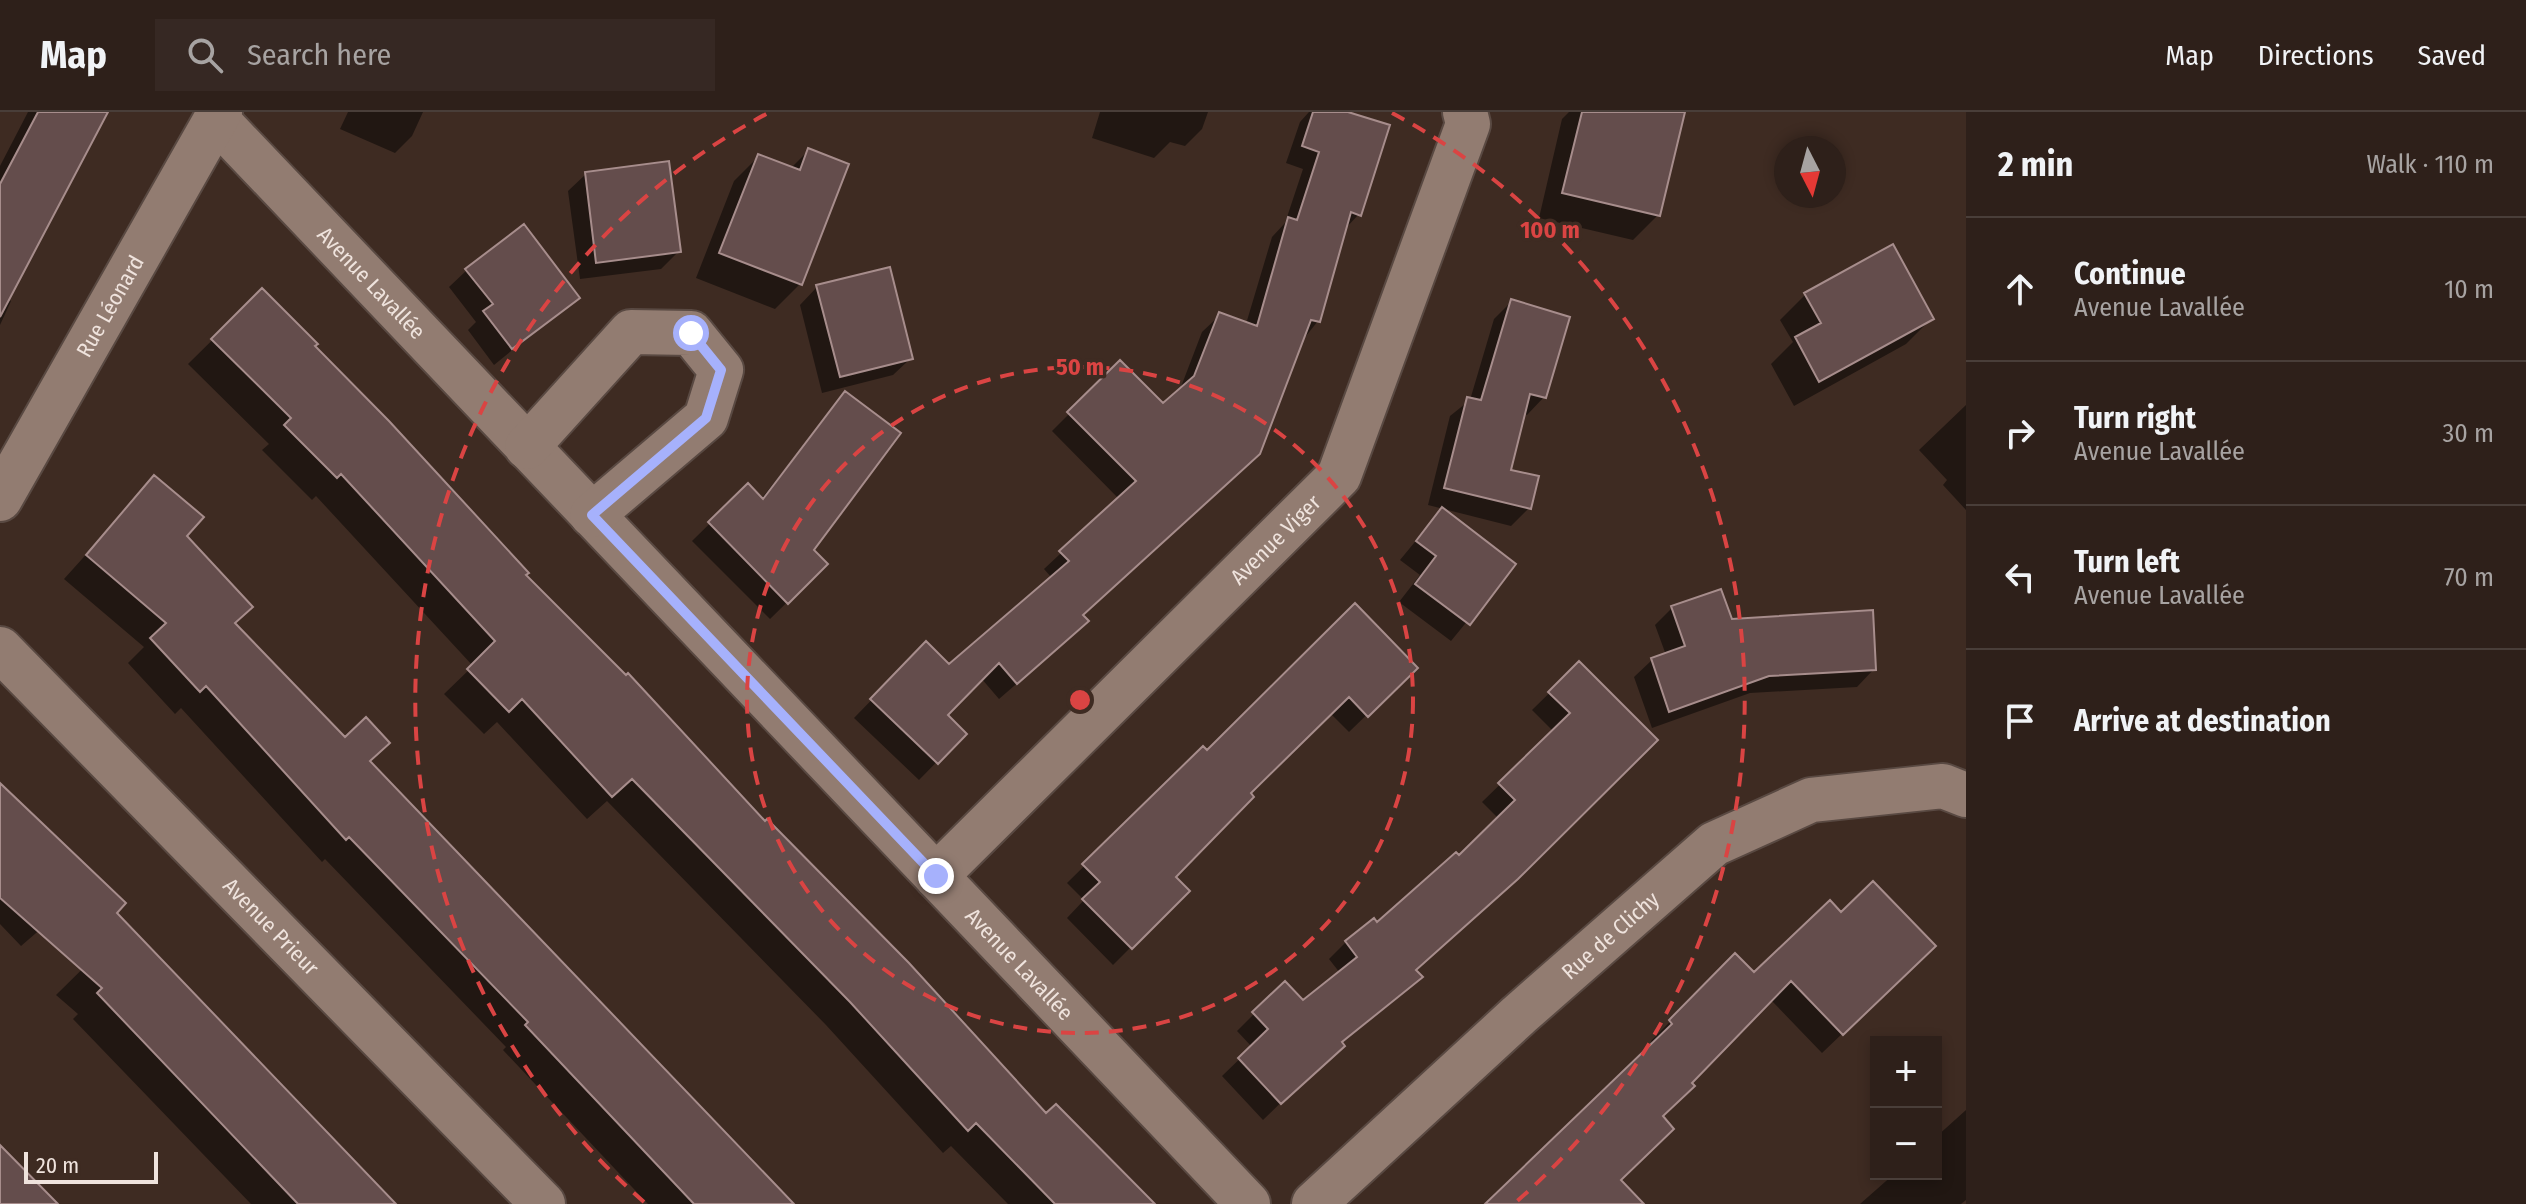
<!DOCTYPE html>
<meta charset="utf-8">
<style>
:root{--surface:#2e201a;--page:#362823;--text:#f1f3f6;--muted:#a7a3a2;--line:#493e39}
body{margin:0;font-family:"Fira Sans Condensed",sans-serif;background:var(--page);color:var(--text)}
.controls{position:absolute;right:24px;bottom:24px;display:grid;overflow:hidden;border-radius:0px;box-shadow:0 4px 12px #0003}
.controls button{width:72px;height:72px;display:grid;place-items:center;padding:0;border:0;border-bottom:2px solid var(--line);background:var(--surface);color:var(--text);font:40px sans-serif}
.compass{position:absolute;left:1774px;top:24px;width:72px;height:72px;border-radius:50%;background:var(--surface);box-shadow:0 4px 12px #0003;rotate:174deg}
.scale{position:absolute;left:24px;bottom:20px;width:134px;box-sizing:border-box;padding-left:8px;border:4px solid #efe3dd;border-top:0;font-size:22px;line-height:28px;white-space:nowrap;color:#efe3dd;-webkit-text-stroke:6px #3e2b22;paint-order:stroke}
.stop{position:absolute;width:24px;height:24px;margin:-18px;border:6px solid #a6b1fc;border-radius:50%;background:#fff}
.stop.end{background:#a6b1fc;border-color:#fff;box-shadow:0 2px 8px #0008}
.list{margin:0;padding:0;list-style:none}
h2{display:flex;justify-content:space-between;align-items:center;height:104px;margin:0;padding:0 32px;font-size:34px}
h2 small{font-size:26px;font-weight:400;color:var(--muted)}
.list li{display:grid;grid-template-columns:52px 1fr auto;gap:24px;align-items:center;box-sizing:border-box;height:144px;padding:0 32px;border-top:2px solid var(--line)}
.list b{display:block;font-size:30px;white-space:nowrap}
.list p{margin:0;font-size:26px;white-space:nowrap;color:var(--muted)}
.list em{font-size:26px;font-style:normal;color:var(--muted)}
.icon{flex:none;width:44px;height:44px;fill:none;stroke:currentColor;stroke-width:2;stroke-linecap:round;stroke-linejoin:round}
.map{position:relative;flex:none;width:1966px;height:1092px;overflow:hidden}
header{display:flex;align-items:center;gap:48px;box-sizing:border-box;height:112px;padding:0 40px;background:var(--surface);border-bottom:2px solid var(--line)}
header strong{font-size:38px}
nav{display:flex;gap:44px;margin-inline-start:auto;font-size:28px}
.search{width:560px;height:72px;background:var(--page);display:flex;align-items:center;gap:20px;box-sizing:border-box;padding:0 28px;border-radius:0px;color:var(--muted);font-size:30px}
main{display:flex}
aside{flex:1;background:var(--surface)}
.map>svg:first-child{display:block}
.shadow{fill:#0007}
.building{fill:#644d4c;stroke:#a78d8c;stroke-width:2}
.lines{fill:none;stroke-linecap:round;stroke-linejoin:round}
.minor-casing{stroke:#594942;stroke-width:48}
.minor{stroke:#927c71;stroke-width:44}
.route{stroke:#a6b1fc;stroke-width:10}
.ring{fill:none;stroke:#da4443;stroke-width:4;stroke-dasharray:14 10}
.labels{text-anchor:middle;stroke-width:7;stroke-linejoin:round;paint-order:stroke}
.street-label{font-size:22px;fill:#efe3dd;stroke:#3e2b22}
.centre{fill:#da4443;stroke:#3e2b22;stroke-width:4}
.ring-label{font-size:24px;text-anchor:middle;font-weight:bold;fill:#da4443;stroke:#3e2b22;stroke-width:7;stroke-linejoin:round;paint-order:stroke}
</style>
<header>
<strong>Map</strong>
<div class="search"><svg class="icon" aria-label="search" viewBox="0 0 24 24"><circle cx="10" cy="10" r="6"/><path d="M15 15l6 6"/></svg>Search here</div>
<nav><a>Map</a><a>Directions</a><a>Saved</a></nav>
</header>
<main>
<div class="map">
<svg width="1966" height="1092" viewBox="0 0 1966 1092">
<rect width="100%" height="100%" fill="#3e2b22"/>
<!-- shadow -->
<path class="shadow" d="M28,0H106L7,187L11,189L0,213V54Z
M348,0H423L412,24L395,41L340,17Z
M1100,0H1208L1202,17L1185,34L1170,30L1154,46L1092,26Z
M1309,0H1341L1359,102L1345,117L1318,209L1081,504L1069,526L999,587L981,566L945,603L964,622L919,668L854,606L926,532L949,554L1052,466L1044,457L1119,387L1052,319L1120,251L1163,294L1179,280L1202,220L1220,203L1246,212L1272,125L1285,111L1303,57L1286,51L1300,10Z
M1569,0H1665L1658,103L1633,128L1539,106L1562,7Z
M809,38L800,172L775,197L696,166L734,69L759,44L791,56Z
M586,62L679,139L661,157L580,167L568,79Z
M467,158L577,185L494,253L468,218L476,210L449,175Z
M817,175L911,246L893,263L822,281L800,193Z
M262,179L524,463L1046,1004L1152,1092H1008L951,1034L943,1041L826,913L607,689L587,707L497,610L484,622L444,582L473,554L316,384L312,388L262,338L269,332L188,252Z
M1805,183L1931,207L1906,232L1794,294L1771,252L1793,230L1780,208Z
M1511,190L1544,285L1527,303L1523,301L1508,359L1529,396L1511,414L1428,393L1450,304L1470,288L1494,207Z
M845,282L812,438L826,452L770,507L692,429L748,374L761,387Z
M1966,293V398L1943,373L1947,368L1919,338Z
M155,366L233,512L791,1092H648L503,938L506,935L325,747L322,750L181,596L175,602L128,551L144,535L64,467Z
M1442,397L1514,452L1451,529L1399,490L1420,463L1400,448Z
M1672,496L1731,509L1874,557L1857,575L1750,581L1652,616L1634,565L1652,548L1666,543L1655,513Z
M1579,552L1655,628L1415,859L1420,865L1403,882L1341,932L1263,1008L1222,964L1252,935L1237,919L1254,902L1302,891L1340,861L1329,847L1346,830L1374,808L1377,813L1459,746L1499,707L1482,690L1554,620L1532,598Z
M1415,556L1349,620L1330,601L1248,682L1173,765L1187,779L1113,853L1067,806L1084,788L1067,771L1203,637L1207,641Z
M0,673L79,784L21,834L0,812Z
M1841,803L1913,854L1822,941L1771,888L1660,1004L1618,1068L1609,1092H1485L1654,932L1651,929L1735,844L1754,863Z
M126,814L395,1092H251L73,907L78,902L56,883Z
M1966,998V1088L1961,1092H1860L1894,1062H1936V1025Z"/>
<!-- building -->
<path class="building" d="M38,0H108L0,205V72Z
M1313,0H1348L1390,13L1361,104L1351,100L1320,210L1311,208L1260,342L1083,503L1089,509L1017,572L999,551L948,603L967,622L938,652L870,587L926,529L949,552L1069,449L1059,439L1136,369L1067,300L1120,248L1163,291L1194,264L1219,200L1257,214L1288,105L1297,108L1319,40L1302,34Z
M1582,0H1685L1660,104L1562,81Z
M808,36L849,52L802,173L719,141L758,42L800,58Z
M669,49L681,140L596,151L585,60Z
M524,112L580,186L512,237L483,199L493,192L465,157Z
M1893,132L1934,207L1819,270L1795,225L1821,211L1804,181Z
M890,155L913,247L840,265L816,173Z
M262,176L318,232L315,234L389,309L529,461L526,463L626,563L628,561L765,709L767,707L909,851L1046,1001L1056,992L1155,1092H1055L976,1011L968,1019L850,890L632,667L612,685L522,587L509,600L467,557L495,529L341,362L337,366L284,313L291,306L211,227Z
M1511,187L1570,205L1546,286L1530,282L1511,358L1539,364L1531,397L1444,376L1467,285L1481,288Z
M845,279L901,321L814,438L828,452L788,492L708,410L748,371L763,387Z
M154,363L204,405L187,424L253,495L235,511L345,625L366,605L390,631L370,649L794,1092H694L525,913L528,910L349,725L346,728L206,574L200,580L150,526L166,511L86,443Z
M1442,395L1516,452L1470,513L1415,472L1436,444L1416,429Z
M1721,477L1732,507L1873,498L1876,558L1769,564L1669,600L1651,546L1685,534L1671,494Z
M1355,491L1418,556L1368,605L1349,585L1251,681L1254,685L1176,765L1190,779L1132,837L1082,787L1100,770L1082,752L1203,634L1207,638Z
M1579,549L1658,628L1518,767L1416,858L1423,865L1342,930L1345,934L1281,992L1238,946L1268,917L1252,900L1285,869L1303,888L1357,845L1345,829L1374,806L1377,810L1456,740L1459,743L1515,688L1498,671L1570,601L1548,580Z
M0,671L126,791L117,801L396,1092H298L97,881L102,876L0,786Z
M1873,769L1936,834L1843,923L1791,869L1692,971L1695,974L1663,1004L1674,1017L1621,1068L1644,1092H1485L1672,912L1669,908L1735,841L1754,860L1830,788L1841,800Z
M0,1033L58,1092H0Z"/>
<g class="lines">
<defs>
<g id="minor">
<path id="s1" d="M216,7L1248,1092"/>
<path d="M527,335L631,220L691,221L721,258L706,306L592,403"/>
<path id="s2" d="M0,387L220,0"/>
<path id="s3" d="M0,537L543,1092"/>
<path id="s4" d="M936,764L1339,364L1468,12L1465,0"/>
<path id="s5" d="M1314,1092L1519,903L1714,732L1811,688L1943,674L1966,683"/>
</g>
</defs>
<!-- minor casing -->
<use href="#minor" class="minor-casing"/>
<!-- minor -->
<use href="#minor" class="minor"/>
</g>
<g class="lines">
<!-- route -->
<path class="route" d="M691,221L721,258L706,306L592,403L936,764"/>
</g>
<!-- distance rings -->
<g class="ring">
<circle cx="1080" cy="588" r="333"/>
<path d="M644 1090A665 665 0 0 1 768 1M1392 1A665 665 0 0 1 1516 1090"/>
</g>
<g class="labels">
<!-- street labels -->
<g class="street-label">
<text dy="8" stroke="none"><textPath href="#s1" startOffset="226">Avenue Lavallée</textPath></text>
<text dy="8" stroke="none"><textPath href="#s2" startOffset="222">Rue Léonard</textPath></text>
<text dy="8" stroke="none"><textPath href="#s4" startOffset="478">Avenue Viger</textPath></text>
<text dy="8" stroke="none"><textPath href="#s3" startOffset="388">Avenue Prieur</textPath></text>
<text dy="8" stroke="none"><textPath href="#s5" startOffset="400">Rue de Clichy</textPath></text>
<text dy="8" stroke="none"><textPath href="#s1" startOffset="1166">Avenue Lavallée</textPath></text>
</g>
</g>
<circle cx="1080" cy="588" r="12" class="centre"/>
<g class="ring-label">
<text x="1550" y="126">100 m</text>
<text x="1080" y="263">50 m</text>
</g>
</svg>
<div class="controls">
<button>+</button>
<button>−</button>
</div>
<svg class="compass" viewBox="-18 -18 36 36"><path d="M0-13l5 13h-10z" fill="#e53935"/><path d="M0 13l5-13h-10z" fill="#a7a3a2"/></svg>
<div class="scale">20 m</div>
<div class="stop" style="left:691px;top:221px"></div>
<div class="stop end" style="left:936px;top:764px"></div>
</div>
<aside>
<h2>2 min<small>Walk · 110 m</small></h2>
<ul class="list">
<li><svg class="icon" aria-label="ahead" viewBox="0 0 24 24"><path d="M12 20V5M6 11l6-6 6 6"/></svg><div><b>Continue</b><p>Avenue Lavallée</p></div><em>10 m</em></li>
<li><svg class="icon" aria-label="right" viewBox="0 0 24 24"><path d="M7 20v-9h11M14 6l5 5-5 5"/></svg><div><b>Turn right</b><p>Avenue Lavallée</p></div><em>30 m</em></li>
<li><svg class="icon" aria-label="left" viewBox="0 0 24 24"><path d="M17 20v-9H6M10 6l-5 5 5 5"/></svg><div><b>Turn left</b><p>Avenue Lavallée</p></div><em>70 m</em></li>
<li><svg class="icon" aria-label="arrive" viewBox="0 0 24 24"><path d="M6 21V4h12l-3 4 3 4H6"/></svg><div><b>Arrive at destination</b></div></li>
</ul>
</aside>
</main>
